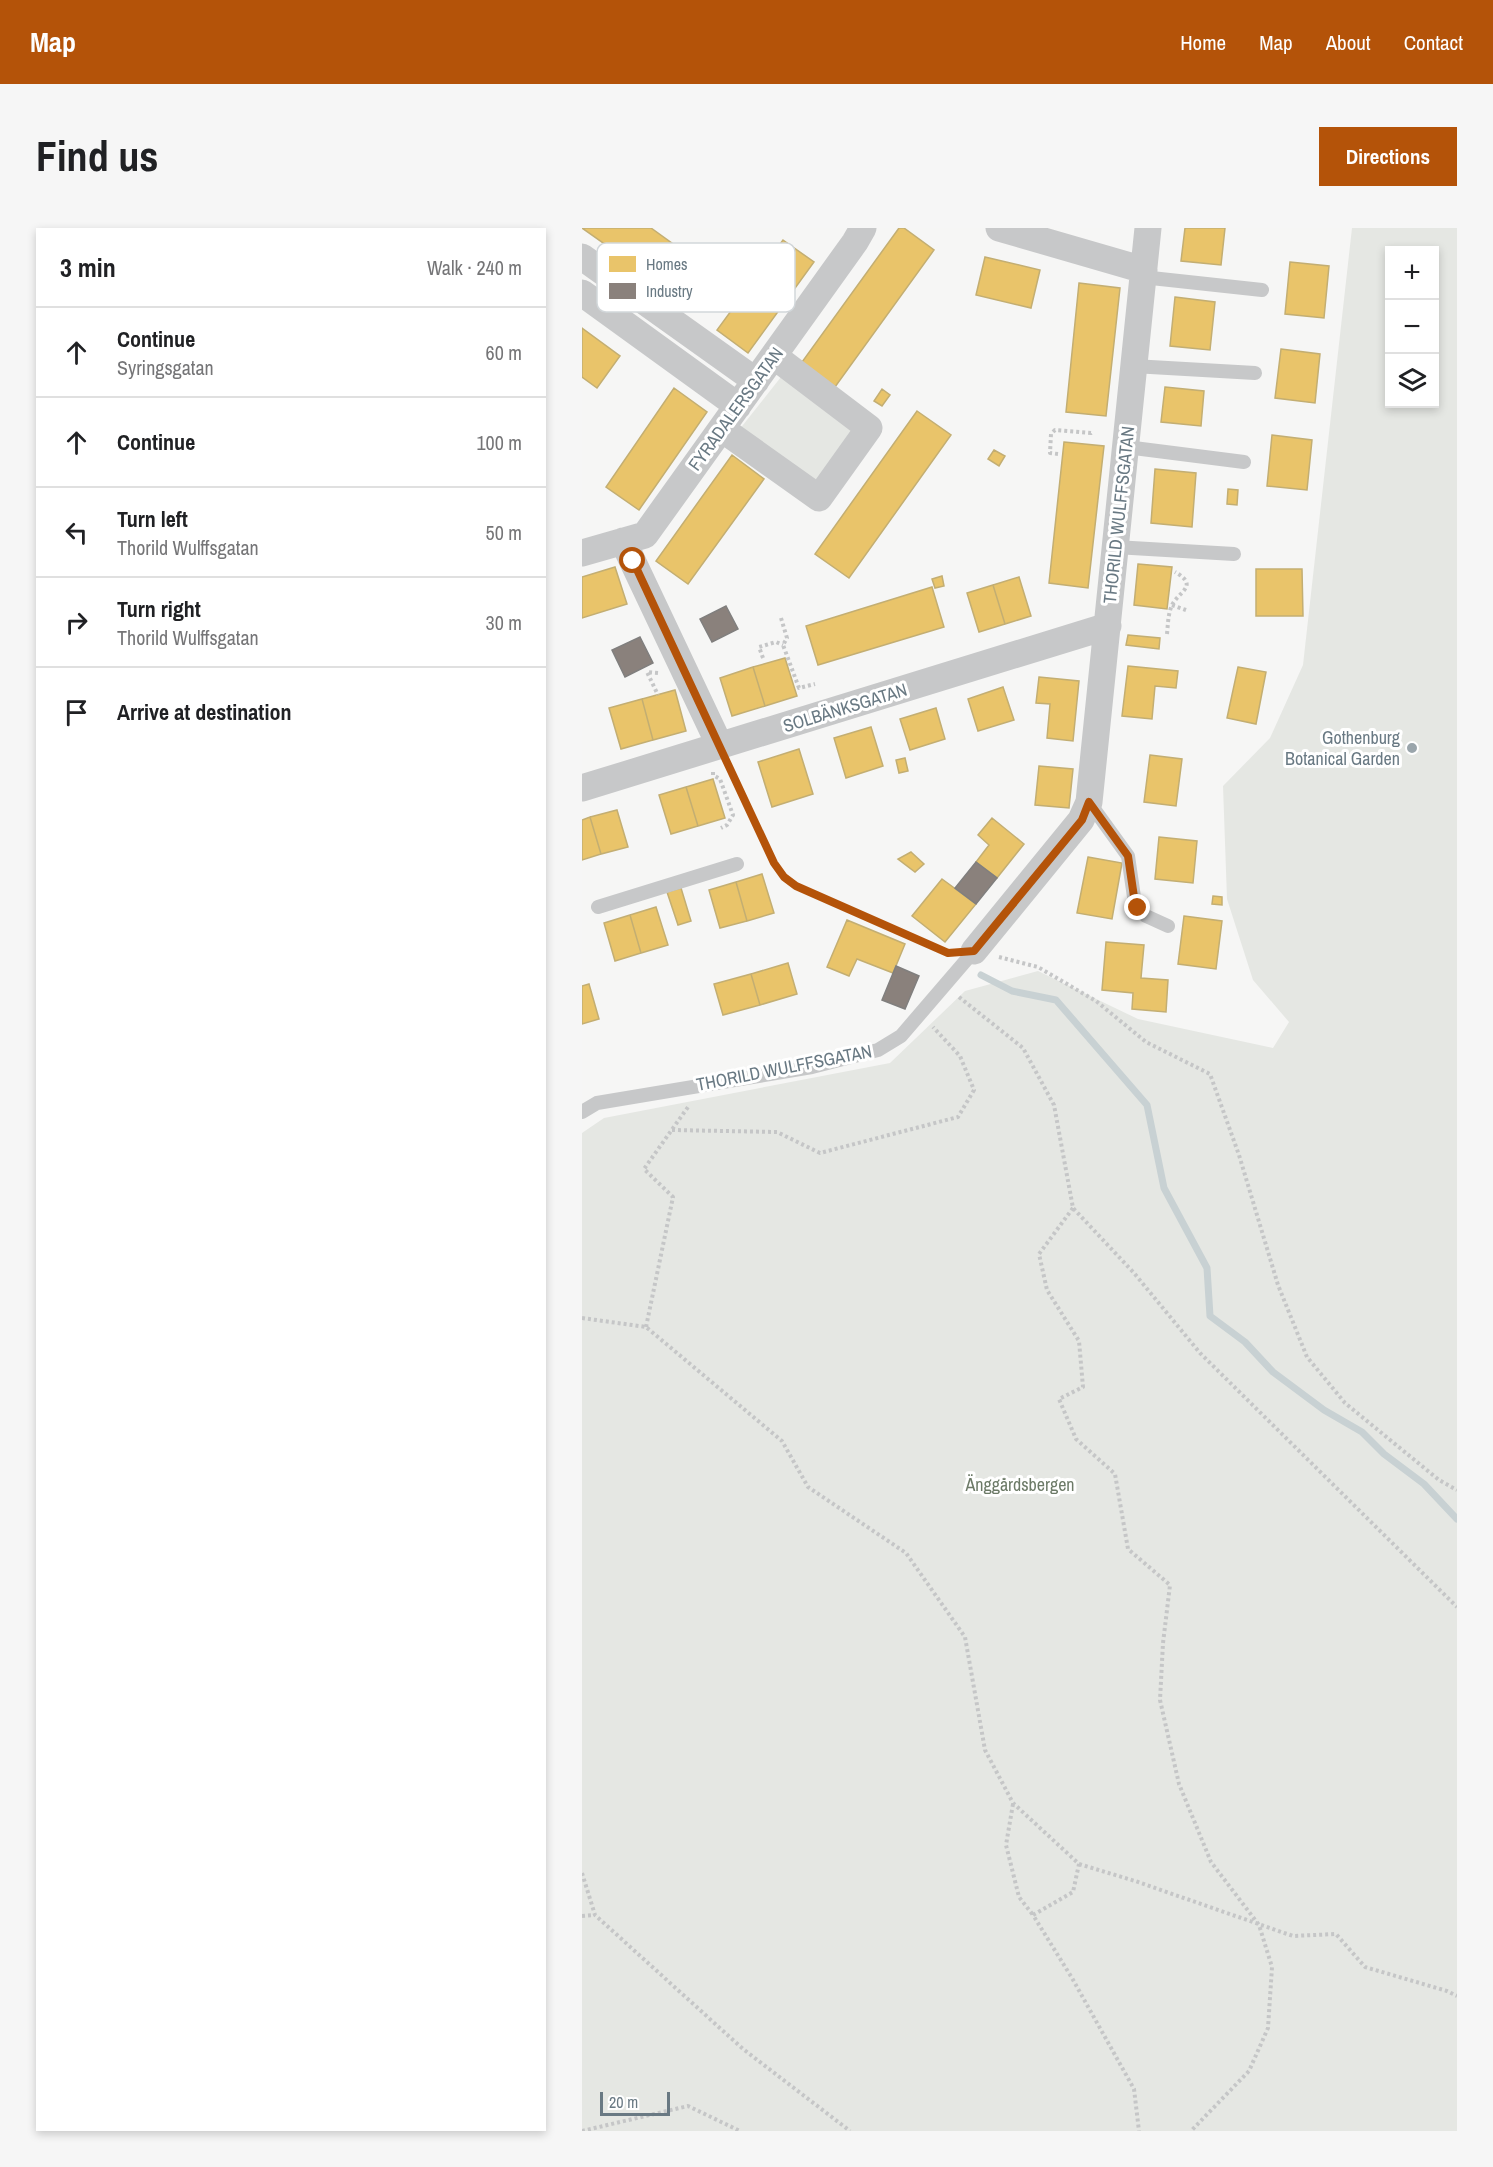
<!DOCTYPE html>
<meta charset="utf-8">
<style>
:root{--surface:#fff;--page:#f6f6f6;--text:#202124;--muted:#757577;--line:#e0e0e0;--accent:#b45309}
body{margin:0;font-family:"Archivo Narrow",sans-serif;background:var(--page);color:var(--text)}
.controls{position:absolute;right:18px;top:18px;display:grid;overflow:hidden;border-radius:0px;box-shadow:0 3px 9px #0003}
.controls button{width:54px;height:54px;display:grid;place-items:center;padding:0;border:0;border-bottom:2px solid var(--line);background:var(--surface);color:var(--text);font:30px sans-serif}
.scale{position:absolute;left:18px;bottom:15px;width:70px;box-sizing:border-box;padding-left:6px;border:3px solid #697983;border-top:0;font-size:16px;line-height:21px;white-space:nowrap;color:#697983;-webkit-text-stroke:4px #fff;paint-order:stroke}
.stop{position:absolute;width:18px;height:18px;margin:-14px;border:4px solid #b45309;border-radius:50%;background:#fff}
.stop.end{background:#b45309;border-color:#fff;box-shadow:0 2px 6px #0008}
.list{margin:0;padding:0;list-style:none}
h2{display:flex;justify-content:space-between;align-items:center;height:78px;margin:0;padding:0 24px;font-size:26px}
h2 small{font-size:20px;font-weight:400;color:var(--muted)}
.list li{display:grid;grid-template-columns:39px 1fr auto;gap:18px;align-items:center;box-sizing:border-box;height:90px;padding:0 24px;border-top:2px solid var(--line)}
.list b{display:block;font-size:22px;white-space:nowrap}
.list p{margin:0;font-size:20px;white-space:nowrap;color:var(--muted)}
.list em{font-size:20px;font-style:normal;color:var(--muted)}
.icon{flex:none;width:33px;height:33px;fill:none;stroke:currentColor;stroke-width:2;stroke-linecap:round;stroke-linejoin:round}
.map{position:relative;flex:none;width:875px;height:1903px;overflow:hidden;border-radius:0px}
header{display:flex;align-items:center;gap:36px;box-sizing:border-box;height:84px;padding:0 30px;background:var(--accent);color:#fff}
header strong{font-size:28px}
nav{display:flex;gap:33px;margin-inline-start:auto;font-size:21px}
.intro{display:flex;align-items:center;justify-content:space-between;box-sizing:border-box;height:144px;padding:0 36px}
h1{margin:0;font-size:42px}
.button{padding:15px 27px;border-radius:0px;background:var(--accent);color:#fff;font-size:21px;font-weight:700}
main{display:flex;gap:36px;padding:0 36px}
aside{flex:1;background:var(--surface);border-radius:0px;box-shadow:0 3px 9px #0003}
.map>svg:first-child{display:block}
.green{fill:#e5e7e3;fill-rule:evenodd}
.homes{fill:#e9c46a;stroke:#c3ae72;stroke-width:1.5}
.industry{fill:#8a817c;stroke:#807f7e;stroke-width:1.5}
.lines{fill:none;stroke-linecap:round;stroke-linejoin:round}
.stream{stroke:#c8d1d3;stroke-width:7}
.path{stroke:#c5c6c7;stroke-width:4;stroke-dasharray:3 3;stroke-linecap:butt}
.lane{stroke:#c7c8c9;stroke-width:14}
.street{stroke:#c7c8c9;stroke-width:27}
.route{stroke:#b45309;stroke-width:8}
.poi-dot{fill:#9aa5ab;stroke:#fff;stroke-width:2}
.labels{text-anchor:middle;stroke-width:6;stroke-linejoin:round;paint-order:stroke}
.street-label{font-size:18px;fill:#697983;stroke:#fff}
.poi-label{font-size:18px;fill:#697983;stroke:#fff;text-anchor:end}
.park-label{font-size:18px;fill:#6c7a67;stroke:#fff}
.key{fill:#fff;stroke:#d2d7da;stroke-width:1.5}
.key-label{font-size:16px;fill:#697983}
</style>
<header>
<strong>Map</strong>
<nav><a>Home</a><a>Map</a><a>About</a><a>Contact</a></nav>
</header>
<div class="intro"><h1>Find us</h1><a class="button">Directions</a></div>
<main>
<aside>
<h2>3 min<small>Walk · 240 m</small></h2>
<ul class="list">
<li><svg class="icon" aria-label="ahead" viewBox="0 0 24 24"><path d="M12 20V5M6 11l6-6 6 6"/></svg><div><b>Continue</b><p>Syringsgatan</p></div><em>60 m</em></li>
<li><svg class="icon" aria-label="ahead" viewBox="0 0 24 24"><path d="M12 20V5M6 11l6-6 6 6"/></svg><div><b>Continue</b></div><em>100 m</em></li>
<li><svg class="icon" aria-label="left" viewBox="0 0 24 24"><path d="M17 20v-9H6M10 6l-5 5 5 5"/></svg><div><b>Turn left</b><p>Thorild Wulffsgatan</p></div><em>50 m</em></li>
<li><svg class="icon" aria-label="right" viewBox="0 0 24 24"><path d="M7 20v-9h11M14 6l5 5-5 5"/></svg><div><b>Turn right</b><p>Thorild Wulffsgatan</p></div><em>30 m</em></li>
<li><svg class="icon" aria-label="arrive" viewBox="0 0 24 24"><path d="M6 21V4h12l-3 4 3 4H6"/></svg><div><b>Arrive at destination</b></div></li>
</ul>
</aside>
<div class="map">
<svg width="875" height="1903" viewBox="0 0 875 1903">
<rect width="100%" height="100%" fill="#f6f6f5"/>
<!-- green -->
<path class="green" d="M770,0H875V1903H0V905L22,890L308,835L383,763L456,743L556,791L691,820L707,794L671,752L645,671L641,558L688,510L721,437ZM808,22H852V176H808Z
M199,149L270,200L269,213L232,255L157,202Z"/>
<!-- homes -->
<path class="homes" d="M0,0H69L112,31L89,63Z
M317,0H322L352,22L253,159L220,134Z
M603,0H643L639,37L599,33Z
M201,12L232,34L166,125L135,102Z
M403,29L458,42L449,80L394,67Z
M708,34L747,38L742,90L703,86Z
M497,55L538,60L524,188L484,184Z
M593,69L633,74L628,122L588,118Z
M0,100L38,128L15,160L0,149Z
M699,121L738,126L733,175L693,170Z
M583,159L622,163L619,198L579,194Z
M92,160L125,184L57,282L24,259Z
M300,161L308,167L300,178L292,173Z
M335,183L369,207L267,350L233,326Z
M690,207L730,212L725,262L685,258Z
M482,214L522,218L506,360L467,355Z
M412,222L423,228L417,238L406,231Z
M150,227L182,251L106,356L74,333Z
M573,241L614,245L610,299L569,295Z
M646,261L656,262L655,277L645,276Z
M556,336L590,339L585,381L552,377Z
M33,339L45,376L0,390V349Z
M674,341H720L721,388H674Z
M360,348L362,358L353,360L350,351Z
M437,349L449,388L423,396L411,357Z
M411,357L423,396L397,404L385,365Z
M350,359L362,399L236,437L224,398Z
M546,407L578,410L577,421L544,417Z
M203,430L215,468L183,478L171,439Z
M546,438L596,443L594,460L573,458L570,491L540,488Z
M171,439L183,478L150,488L138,450Z
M656,439L684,444L674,496L645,490Z
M457,449L497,453L491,513L465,510L468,476L454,475Z
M421,459L432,492L396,503L386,471Z
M93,462L104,503L71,512L60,471Z
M60,471L71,512L39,521L27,480Z
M354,480L363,511L328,522L318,491Z
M289,499L301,538L264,550L252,510Z
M217,521L231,566L190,579L176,534Z
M568,527L600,531L594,578L562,574Z
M323,530L326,543L317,545L314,532Z
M457,538L491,541L487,580L453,577Z
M131,551L143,590L116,598L104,559Z
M104,559L116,598L89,606L77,567Z
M35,582L46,619L19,626L8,589Z
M8,589L19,626L0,632V592Z
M410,590L442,616L415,650L394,634L407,617L396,607Z
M577,609L615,613L611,655L573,651Z
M329,624L342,636L333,644L316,631Z
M506,629L540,635L530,691L495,685Z
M180,646L192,685L165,693L154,654Z
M360,651L394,676L363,714L330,688Z
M154,654L165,693L138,700L127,662Z
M99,660L109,693L96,697L85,664Z
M631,668L640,669V677L630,676Z
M74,679L86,717L59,725L48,687Z
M48,687L59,725L33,733L22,695Z
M602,688L640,693L634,741L596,736Z
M265,692L323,716L311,745L275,731L267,748L245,739Z
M524,714L562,717L559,750L586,752L584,784L550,781L551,765L520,762Z
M206,735L215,766L178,777L169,746Z
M169,746L178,777L141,787L132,756Z
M7,756L17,791L0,796V758Z"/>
<!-- industry -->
<path class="industry" d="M144,378L156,401L130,414L118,391Z
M58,409L71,435L43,449L30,422Z
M394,634L415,650L394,676L373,660Z
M314,738L337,748L323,781L300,772Z"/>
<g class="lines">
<!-- stream -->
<path class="stream" d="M399,747L430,763L474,772L565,877L582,960L625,1040L628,1088L663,1114L691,1144L742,1182L780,1204L802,1226L842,1256L875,1291"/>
<!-- path -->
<path class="path" d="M476,226L468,225L469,206L473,202L509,205L511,203
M590,377L604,382
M199,390L205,410L201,417L217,460L233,456
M585,406C586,396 586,386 590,377C596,364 618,358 593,344
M181,430L177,419L194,414L201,417
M76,445L65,444L76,467
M149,541L192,635L202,649L214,658L366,725
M131,544V547L138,551L151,587L145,597L139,600
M417,729L456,739L514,773L564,814L628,846L657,927L696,1057L725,1129L763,1175L857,1252L875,1262
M377,769L441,820L472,877L491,980L552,1045L618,1125L875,1379
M90,902L195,904L238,925L376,889L392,862L378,828L351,799
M491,980L457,1026L465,1062L497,1113L501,1159L477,1171L494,1211L533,1246L546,1321L588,1357L581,1415L578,1472L597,1556L629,1634L677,1697L690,1739L686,1800L667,1843L609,1903
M0,1090L64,1099L200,1213L226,1259L324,1325L383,1409L403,1522L431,1575L497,1636L491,1664L451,1687L490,1750L552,1861L557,1903
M64,1099L91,969L62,941L106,879
M431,1576L424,1617L437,1669L451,1687
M497,1636L553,1653L711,1708L754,1706L783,1739L865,1763L875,1768
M0,1645L13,1687L161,1821L268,1903
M0,1688L13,1687
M0,1903L106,1878L158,1903"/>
<!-- lane -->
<path class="lane" d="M560,49L680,62
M551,138L673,145
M544,219L662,234
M533,319L652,326
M507,574L546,628L552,669L556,680L564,688L586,698
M16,679L155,636
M0,884L15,875L230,839L296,822L319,808L392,723"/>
<!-- street -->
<path class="street" d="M417,0L562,42
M0,29L174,153
M0,65L156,178
M140,201L237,270L287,200L192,128
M41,313L138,518
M0,325L63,307L273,14L281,0
M0,560L526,398
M392,723L499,592L507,574L566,0"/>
</g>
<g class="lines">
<!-- route -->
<path class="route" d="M51,333L192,635L202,649L214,658L366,725L392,723L500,592L507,574L546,628L552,669L556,680"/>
</g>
<!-- markers -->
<circle class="poi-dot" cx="830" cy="520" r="6"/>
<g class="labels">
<!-- street labels -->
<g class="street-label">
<text transform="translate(154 181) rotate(-54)" y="6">FYRADALERSGATAN</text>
<text transform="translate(537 287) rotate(-84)" y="6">THORILD WULFFSGATAN</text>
<text transform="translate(263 480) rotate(-17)" y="6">SOLBÄNKSGATAN</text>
<text transform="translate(202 840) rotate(-11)" y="6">THORILD WULFFSGATAN</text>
</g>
<!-- poi labels -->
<g class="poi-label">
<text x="818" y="516">Gothenburg<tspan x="818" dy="21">Botanical Garden</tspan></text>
</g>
<!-- park labels -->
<g class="park-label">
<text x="438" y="1263">Änggårdsbergen</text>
</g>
</g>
<!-- legend -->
<rect x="15" y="15" width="198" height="69" rx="9" class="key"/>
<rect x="27" y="28" width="27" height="16" fill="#e9c46a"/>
<rect x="27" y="55" width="27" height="16" fill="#8a817c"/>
<g class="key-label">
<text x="64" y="42">Homes</text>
<text x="64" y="69">Industry</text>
</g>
</svg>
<div class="controls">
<button>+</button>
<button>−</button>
<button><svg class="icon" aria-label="layers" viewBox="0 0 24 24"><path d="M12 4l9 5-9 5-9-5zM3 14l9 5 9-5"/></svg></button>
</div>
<div class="scale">20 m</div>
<div class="stop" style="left:51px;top:333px"></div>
<div class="stop end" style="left:556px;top:680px"></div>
</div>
</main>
